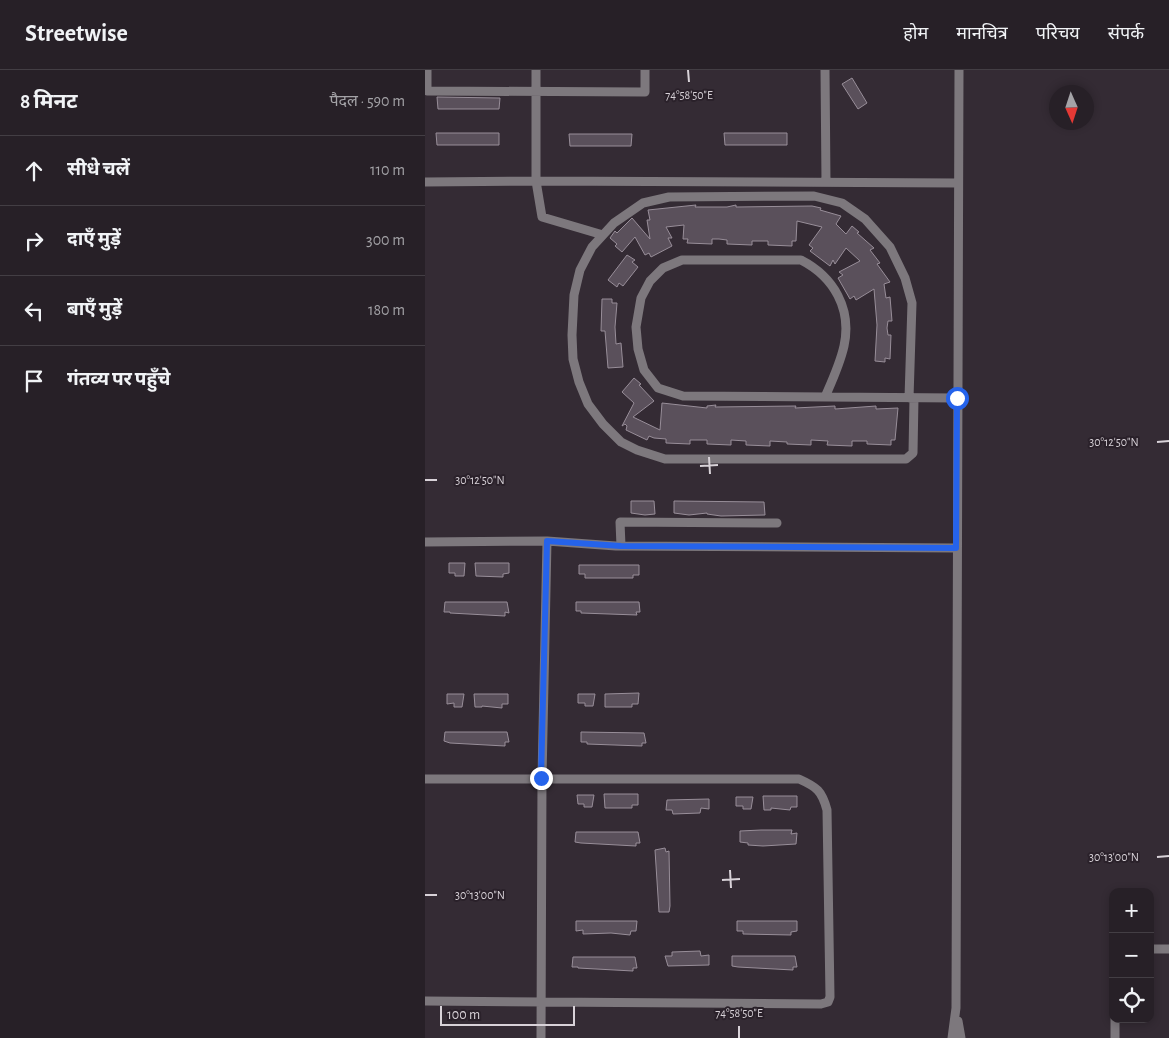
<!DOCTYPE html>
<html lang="hi">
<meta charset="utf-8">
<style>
:root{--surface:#272027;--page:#332d33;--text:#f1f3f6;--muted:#a4a3a7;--line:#433e44}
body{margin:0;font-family:"Alegreya Sans","Noto Sans Devanagari",sans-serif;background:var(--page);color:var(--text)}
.controls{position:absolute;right:15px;bottom:15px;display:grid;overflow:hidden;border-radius:10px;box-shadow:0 2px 8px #0003}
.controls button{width:45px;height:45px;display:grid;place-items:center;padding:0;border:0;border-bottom:1px solid var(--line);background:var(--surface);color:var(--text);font:25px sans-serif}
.compass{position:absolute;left:624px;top:15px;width:45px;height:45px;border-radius:50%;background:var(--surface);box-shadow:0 2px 8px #0003;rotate:177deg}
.scale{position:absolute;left:15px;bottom:12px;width:135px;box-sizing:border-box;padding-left:5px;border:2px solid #d8d2d8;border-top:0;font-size:14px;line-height:18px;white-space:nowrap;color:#d8d2d8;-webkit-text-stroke:4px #2a212a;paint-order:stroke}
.stop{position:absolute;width:15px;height:15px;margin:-11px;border:4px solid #2563eb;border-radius:50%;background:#fff}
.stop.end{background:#2563eb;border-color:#fff;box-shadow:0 1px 5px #0008}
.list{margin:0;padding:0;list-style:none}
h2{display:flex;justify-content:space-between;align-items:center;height:65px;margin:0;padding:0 20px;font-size:21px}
h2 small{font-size:16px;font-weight:400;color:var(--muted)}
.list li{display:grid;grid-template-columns:32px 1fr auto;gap:15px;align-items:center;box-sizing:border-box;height:70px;padding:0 20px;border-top:1px solid var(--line)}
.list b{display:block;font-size:19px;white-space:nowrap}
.list em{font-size:16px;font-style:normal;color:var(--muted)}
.icon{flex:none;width:28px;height:28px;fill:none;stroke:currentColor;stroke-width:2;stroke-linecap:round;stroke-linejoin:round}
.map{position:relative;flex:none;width:744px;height:968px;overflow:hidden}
header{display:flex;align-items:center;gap:30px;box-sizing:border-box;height:70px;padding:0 25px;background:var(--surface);border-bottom:1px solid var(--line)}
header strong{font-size:24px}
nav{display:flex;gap:28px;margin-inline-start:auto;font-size:18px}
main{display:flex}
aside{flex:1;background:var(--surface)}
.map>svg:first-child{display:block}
.building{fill:#5a505b;stroke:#988e99}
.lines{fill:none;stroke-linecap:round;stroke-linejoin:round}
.minor{stroke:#7d787d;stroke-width:9}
.route{stroke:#2563eb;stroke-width:6}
.ticks{fill:none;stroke:#d8d2d8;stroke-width:2}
.ticks-label{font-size:12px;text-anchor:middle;fill:#d8d2d8;stroke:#2a212a;stroke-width:4;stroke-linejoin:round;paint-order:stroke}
</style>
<header>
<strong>Streetwise</strong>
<nav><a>होम</a><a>मानचित्र</a><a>परिचय</a><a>संपर्क</a></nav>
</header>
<main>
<aside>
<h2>8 मिनट<small>पैदल · 590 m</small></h2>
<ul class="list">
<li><svg class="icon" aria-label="ahead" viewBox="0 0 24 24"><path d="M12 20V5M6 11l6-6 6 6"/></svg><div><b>सीधे चलें</b></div><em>110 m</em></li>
<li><svg class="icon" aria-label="right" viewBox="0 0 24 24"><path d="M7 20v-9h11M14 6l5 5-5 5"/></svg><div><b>दाएँ मुड़ें</b></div><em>300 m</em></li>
<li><svg class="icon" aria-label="left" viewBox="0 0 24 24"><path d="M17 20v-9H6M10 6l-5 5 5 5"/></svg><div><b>बाएँ मुड़ें</b></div><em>180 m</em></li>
<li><svg class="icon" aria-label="arrive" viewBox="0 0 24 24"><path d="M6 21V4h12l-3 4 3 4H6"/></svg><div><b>गंतव्य पर पहुँचे</b></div></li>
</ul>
</aside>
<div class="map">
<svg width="744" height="968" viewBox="0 0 744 968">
<rect width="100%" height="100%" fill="#342b34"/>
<!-- building -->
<path class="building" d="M427,8L442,33L433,39L417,14Z
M12,27L75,28L74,39H13Z
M11,63H74V75H12Z
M299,63H362V75H300Z
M144,64H207L206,76H145Z
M271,135L270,137H302L311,135V137L387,136L396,138L395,140L416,146L411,154L421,164L427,156L434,162L432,163L449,178L445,180L455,193L452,194L465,212L459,214L461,228L465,227L467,251H463L462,258L463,265H466L465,289L460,288V292L450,291L452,255L449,219L431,230L429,226L425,229L413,208L418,205L414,202L435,191L421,178L410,194L408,190L405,196L385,181L388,178L384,175L397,157L372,151L371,171H367V176L343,175V171H327V175L302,174V170L294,169H287V174L262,173L263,169H258L259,155L241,157L247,168H243L247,176L226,187L224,183L220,185L210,167L197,182L190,176L192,174L185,168L190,161L192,163L207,148L225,169L222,150H225L223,140Z
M202,185L210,190L207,192L213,197L198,216L194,213L192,217L183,210Z
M177,229H187V233H192L190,257L191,274L196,273L198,297L183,298L180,261H176Z
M209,308L216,314L214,315L229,331L208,347L235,360L237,333L282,338V336L291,335L290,337L371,336L370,338L410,336V339L451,336V339L473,338L470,370H466V375L442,374V371H427V376L402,375L403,371L386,370V375L362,374V372L345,371V376L321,375V371L306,370V375L282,374V370H265V374L241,373V369L229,368L224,366L222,370L201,360L202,356L200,354L197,356L209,333L197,322Z
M206,431H229L230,444L220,445L206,443Z
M249,431L339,432L340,445L296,446L282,444V443L264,445L249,443Z
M24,493H40L39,506H30V503H24Z
M50,493H84V503L78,504V507L51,506Z
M154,495H214V505H208V508H160V504H154Z
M20,532H82L84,543L80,542V546L25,543V542H19Z
M151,532H214L215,542H211L212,545L156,543V541H151Z
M214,623L213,634H207V637H180V624Z
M22,624H39L37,637H29V633L22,634Z
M49,624H83V634H77V638L57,636V637H50Z
M153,624H170L168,636H160V633H153Z
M20,662H82L84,672H80V676L25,673L19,671Z
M156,662L219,663L221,673H217V676L162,674V672H156Z
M179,724H213V735H207V738H180Z
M152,725H169L167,737H159V734H153Z
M338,726H372V737H366L365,740L346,738V740H339Z
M311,727H328L326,739H318V736H311Z
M284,729V739L276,738L275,743L248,744L247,740H241L242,730Z
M336,760H367L366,764L372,763L371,774L338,776L323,775V773L315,772V761Z
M151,762H213L215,773H211V776L156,773L150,772Z
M240,778L241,782L244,781L245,836L244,842H234L230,780Z
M151,851H212L211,861H206L205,865L186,863L158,864V860L151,861Z
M312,851H372V861L366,862V865L318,864V861H312Z
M275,881L276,886L284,885V895L243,896L240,886H247V882Z
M307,886H370L372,897H368V900L313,897L307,896Z
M148,887H210L212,898H208V901L153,898V897H147Z"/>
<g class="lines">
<!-- minor -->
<path class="minor" d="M2,0V21L220,22V0
M111,0V111L117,147L178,165
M400,0L401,112
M0,112L110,111L533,113
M400,327C407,311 415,294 419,276C427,239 409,207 376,190H257L238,198L225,211L216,228L211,257L213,279L219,300L233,318L258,326L532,328
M484,328L487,233L480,208L465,177L440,149L417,133L389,126L244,127L218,133L189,153L167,177L155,200L149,225L147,265L148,289L154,312L163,334L178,354L196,372L212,380L240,389H481L488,383L489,328
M0,472L122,471L191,476L531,478
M196,476L195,452L352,453
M0,709H374C392,717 397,721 402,740L405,927L403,932L396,934L0,931
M725,879H744
M690,949V968
M533,951L536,968
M116,968L117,708L122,471
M527,968L531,938L534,0"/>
</g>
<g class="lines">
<!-- route -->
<path class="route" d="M116,708L122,471L196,476L531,478L532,328"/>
</g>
<!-- ticks -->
<path class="ticks" d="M263,0L264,12M732,372L744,371M284,387L285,404M275,396L293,395M0,410H12M732,787L744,786M305,800L306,818M297,810L315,809M0,825H12M314,956V968"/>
<g class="ticks-label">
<text x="264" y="29">74°58'50"E</text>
<text x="689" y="376">30°12'50"N</text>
<text x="55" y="414">30°12'50"N</text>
<text x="689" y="791">30°13'00"N</text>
<text x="55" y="829">30°13'00"N</text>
<text x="314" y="947">74°58'50"E</text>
</g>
</svg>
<div class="controls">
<button>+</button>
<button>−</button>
<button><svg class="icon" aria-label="locate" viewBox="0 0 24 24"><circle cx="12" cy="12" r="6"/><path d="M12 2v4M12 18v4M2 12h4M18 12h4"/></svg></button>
</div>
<svg class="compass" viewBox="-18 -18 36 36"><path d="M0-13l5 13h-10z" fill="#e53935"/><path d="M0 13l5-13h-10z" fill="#a4a3a7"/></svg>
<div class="scale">100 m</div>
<div class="stop" style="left:532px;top:328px"></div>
<div class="stop end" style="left:116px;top:708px"></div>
</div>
</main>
